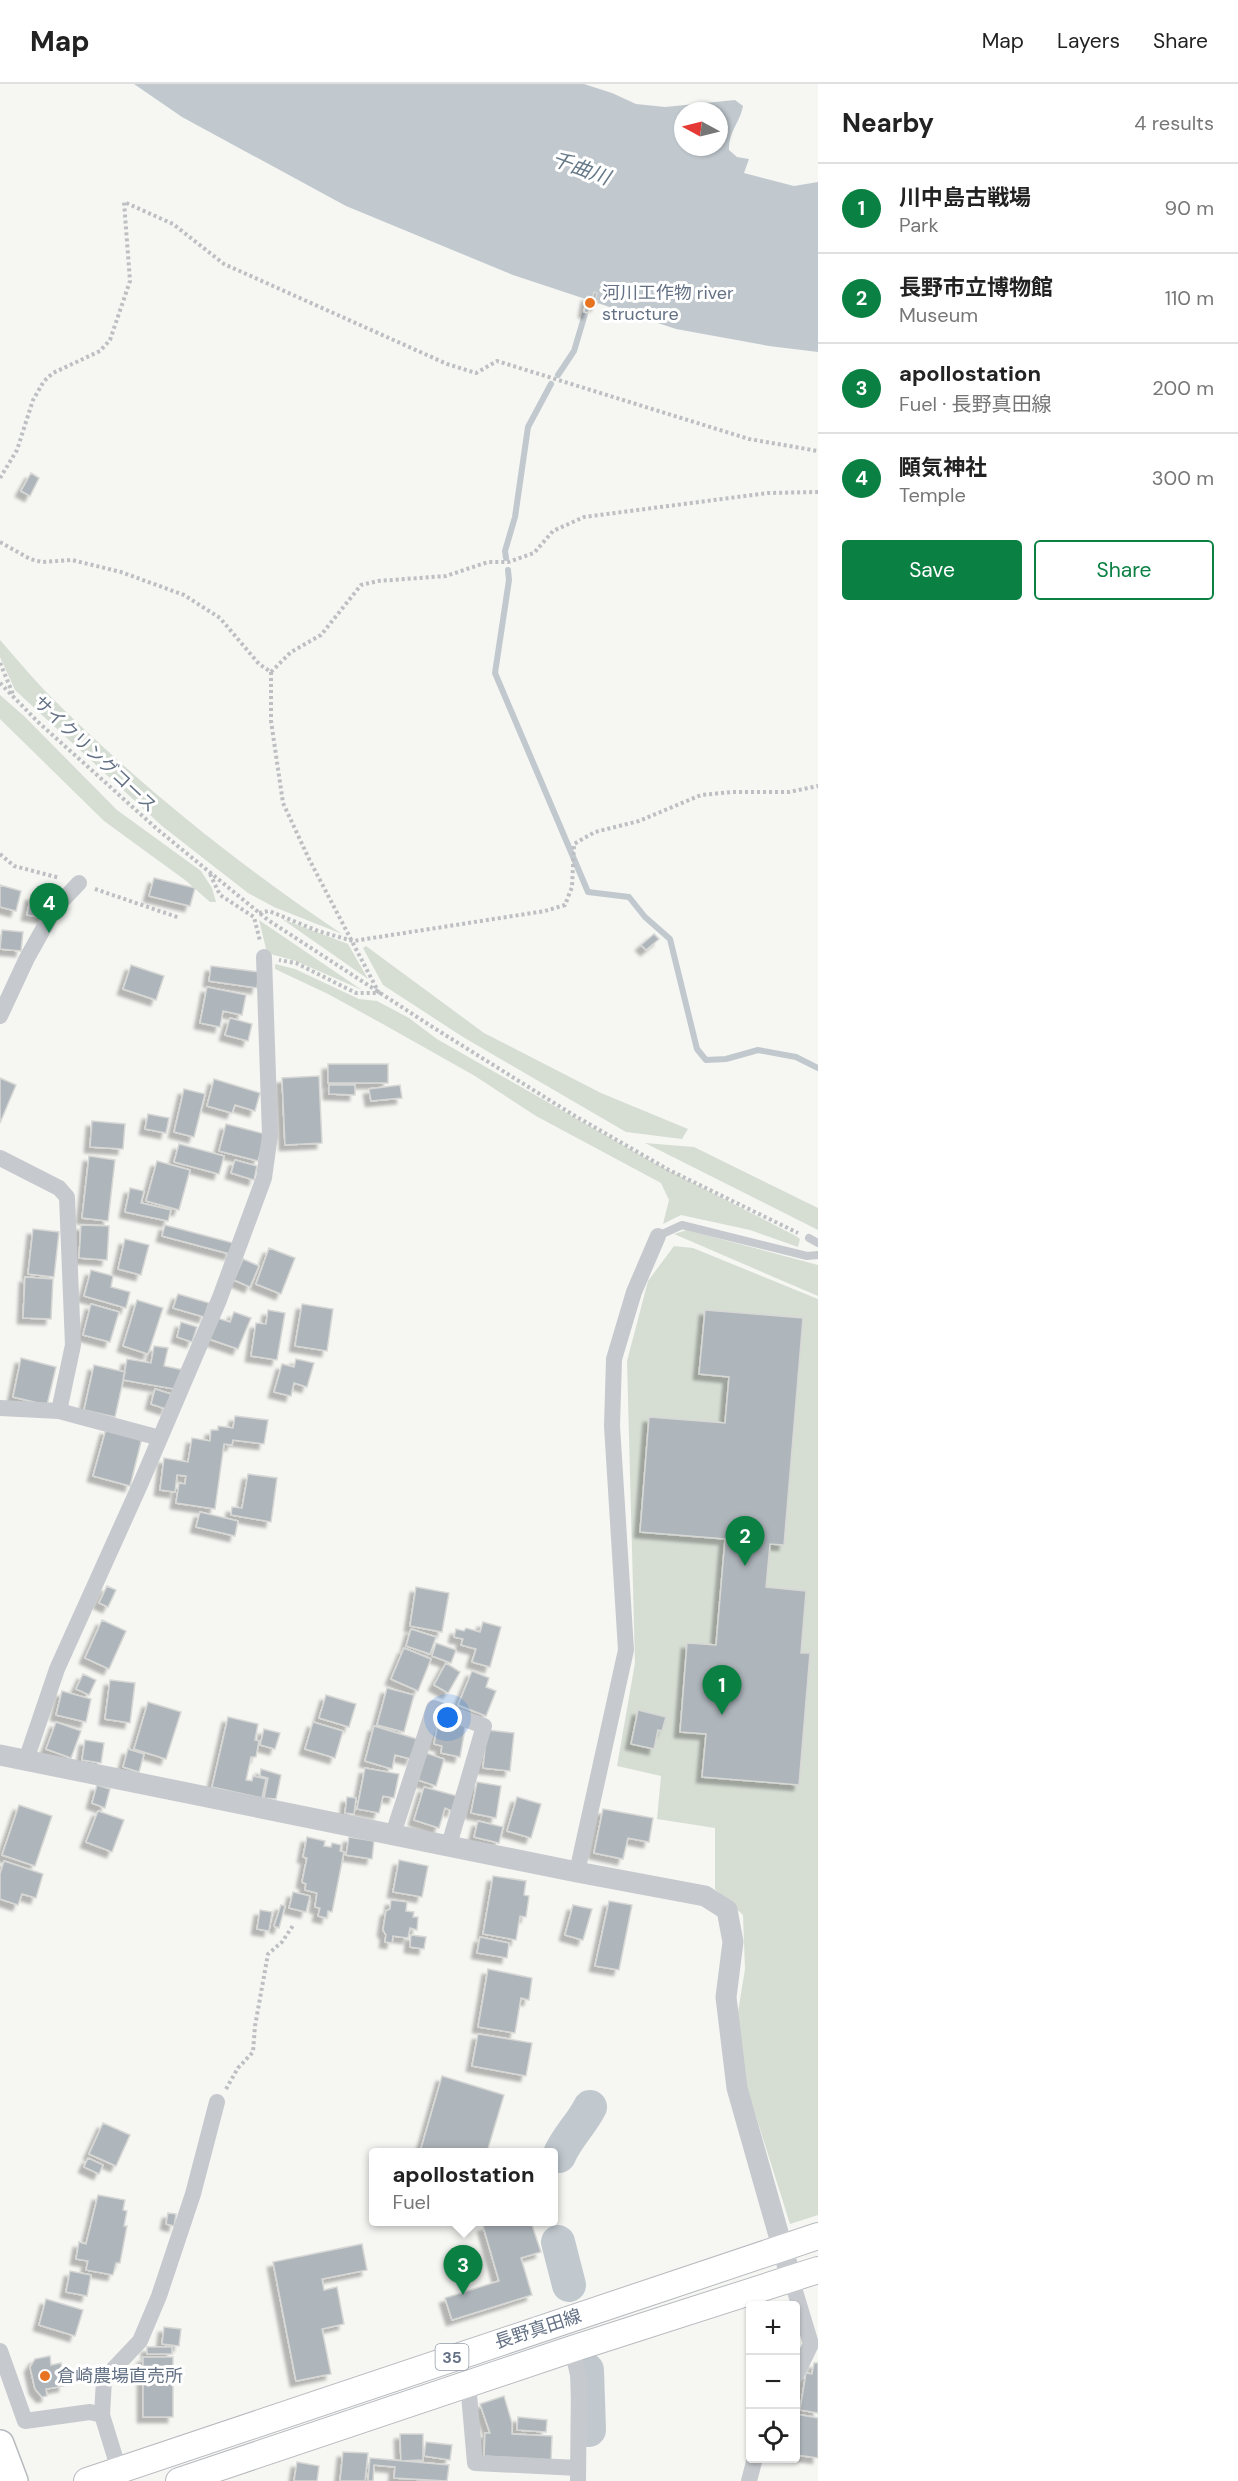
<!DOCTYPE html>
<meta charset="utf-8">
<style>
:root{--surface:#fff;--page:#f6f6f6;--text:#222;--muted:#767676;--line:#e0e0e0;--accent:#0b8043}
body{margin:0;font-family:"DM Sans","Noto Sans JP",sans-serif;background:var(--page);color:var(--text)}
.controls{position:absolute;right:18px;bottom:18px;display:grid;overflow:hidden;border-radius:6px;box-shadow:0 2px 4px #0004}
.controls button{width:54px;height:54px;display:grid;place-items:center;padding:0;border:0;border-bottom:2px solid var(--line);background:var(--surface);color:var(--text);font:30px sans-serif}
.compass{position:absolute;left:674px;top:18px;width:54px;height:54px;border-radius:50%;background:var(--surface);box-shadow:0 2px 4px #0004;rotate:277deg}
.you{position:absolute;left:448px;top:1634px;width:21px;height:21px;margin:-15px;border:4px solid #fff;border-radius:50%;background:#1a73e8;box-shadow:0 0 0 9px #1a73e833}
.badge{display:grid;place-items:center;width:39px;height:39px;border-radius:50%;background:var(--accent);color:#fff;font-size:20px;font-weight:700}
.pin{position:absolute;translate:-50% -50px;filter:drop-shadow(0 2px 3px #0008)}
.pin::after{content:'';position:absolute;top:32px;width:21px;height:18px;background:inherit;clip-path:polygon(0 0,100% 0,50% 100%)}
.popup{position:absolute;left:369px;top:2064px;width:189px;height:78px;box-sizing:border-box;display:grid;place-content:center;border-radius:6px;background:var(--surface);filter:drop-shadow(0 2px 4px #0005);font-size:20px;white-space:nowrap;color:var(--muted)}
.popup b{font-size:22px;color:var(--text)}
.popup::after{content:'';position:absolute;left:50%;top:100%;margin-left:-12px;border:12px solid transparent;border-top-color:var(--surface)}
.list{margin:0;padding:0;list-style:none}
h2{display:flex;justify-content:space-between;align-items:center;height:78px;margin:0;padding:0 24px;font-size:26px}
h2 small{font-size:20px;font-weight:400;color:var(--muted)}
.list li{display:grid;grid-template-columns:39px 1fr auto;gap:18px;align-items:center;box-sizing:border-box;height:90px;padding:0 24px;border-top:2px solid var(--line)}
.list b{display:block;font-size:22px;white-space:nowrap}
.list p{margin:0;font-size:20px;white-space:nowrap;color:var(--muted)}
.list em{font-size:20px;font-style:normal;color:var(--muted)}
.actions{display:flex;gap:12px;padding:18px 24px}
.actions a{flex:1;padding:14px 0;border:2px solid var(--accent);border-radius:6px;text-align:center;font-size:21px;color:var(--accent)}
.actions .main{background:var(--accent);color:#fff}
.icon{flex:none;width:33px;height:33px;fill:none;stroke:currentColor;stroke-width:2;stroke-linecap:round;stroke-linejoin:round}
.map{position:relative;flex:none;width:818px;height:2397px;overflow:hidden}
header{display:flex;align-items:center;gap:36px;box-sizing:border-box;height:84px;padding:0 30px;background:var(--surface);border-bottom:2px solid var(--line)}
header strong{font-size:28px}
nav{display:flex;gap:33px;margin-inline-start:auto;font-size:21px}
main{display:flex}
aside{flex:1;background:var(--surface)}
.map>svg:first-child{display:block}
.green{fill:#d6ded4}
.water{fill:#c1c9cf;fill-rule:evenodd}
.lines{fill:none;stroke-linecap:round;stroke-linejoin:round}
.stream{stroke:#c1c9cf;stroke-width:6}
.river{stroke:#c1c9cf;stroke-width:34}
.building{fill:#aeb5bb;stroke:#d7d8d5;stroke-width:1.5;filter:url(#shadow)}
.primary-casing{stroke:#b7babf;stroke-width:28}
.trunk-casing{stroke:#b6b9bd;stroke-width:30}
.path{stroke:#bdbfc2;stroke-width:4;stroke-dasharray:3 3;stroke-linecap:butt}
.service{stroke:#c6c9cd;stroke-width:8}
.minor{stroke:#c6c9cd;stroke-width:16}
.tertiary{stroke:#c6c9cd;stroke-width:21}
.primary{stroke:#fff;stroke-width:26}
.trunk{stroke:#fff;stroke-width:27}
.poi-dot{fill:#e87421;stroke:#fff;stroke-width:2}
.labels{text-anchor:middle;stroke-width:6;stroke-linejoin:round;paint-order:stroke}
.shield{fill:#fff;stroke:#929caa;stroke-width:1.5}
.shield-label{font-size:16px;font-weight:bold;fill:#647185}
.poi-label{font-size:18px;fill:#647185;stroke:#fff;text-anchor:start}
.street-label{font-size:18px;fill:#647185;stroke:#fff}
.water-label{font-size:20px;font-style:italic;fill:#657988;stroke:#fff}
</style>
<header>
<strong>Map</strong>
<nav><a>Map</a><a>Layers</a><a>Share</a></nav>
</header>
<main>
<div class="map">
<svg width="818" height="2397" viewBox="0 0 818 2397">
<defs>
<filter id="shadow"><feDropShadow dx="-5.5" dy="5.5" stdDeviation="1.5" flood-color="#0004"/></filter>
</defs>
<rect width="100%" height="100%" fill="#f6f6f3"/>
<!-- green -->
<path class="green" d="M0,556C17,575 33,595 52,614C140,702 238,780 342,850L274,823L248,809L162,742L15,606L0,573Z
M0,611L24,632L117,726L201,787L212,804L216,818H210L185,796L104,737L0,635Z
M282,835L348,860L368,895Z
M259,836L362,906L296,877L267,869Z
M366,862L484,949L601,1009L688,1045L682,1055L626,1048L463,953L383,901L363,864Z
M275,880L295,885L359,915L377,917L409,934L437,955L656,1080L796,1152L800,1155L798,1163L750,1146L681,1131L663,1140L669,1116L661,1099L536,1032L475,992L381,939L328,910L275,885Z
M645,1059L694,1063L818,1124V1146Z
M687,1146L818,1181V1212L674,1150Z
M674,1162L693,1164L818,1215V2131L790,2140L742,1988L737,1934L745,1885L743,1831L715,1805V1744L657,1735L661,1692L617,1682L635,1579L627,1277L648,1197Z"/>
<!-- water -->
<path class="water" d="M134,0H584L612,9L636,20L665,23L735,16L743,22C739,41 729,46 729,66L737,73L749,75L744,89L794,102L818,98V268L769,262L676,245L513,191L346,122L182,33ZM683,27H719V63H683Z"/>
<g class="lines">
<!-- stream -->
<path class="stream" d="M558,291L574,267L585,230
M506,474L505,467L515,433L528,343L551,300
M508,486L509,496L495,589L588,808L629,813L645,833L670,855L697,965L706,976L726,975L758,966L796,973L818,984"/>
<!-- river -->
<path class="river" d="M559,2072C567,2053 581,2041 590,2023
M558,2158L569,2201
M587,2286L589,2346"/>
</g>
<!-- building -->
<path class="building" d="M594,208L597,209L594,220H592L595,221L598,216L596,222L591,221L588,229L584,228L587,212L593,213Z
M31,389L39,394L30,412L21,407Z
M154,794L195,804L190,822L149,812Z
M0,801L21,807L16,827L0,823Z
M31,811L49,815L45,834L27,831Z
M2,846L23,848L21,867L0,865Z
M654,850L659,855L646,866L641,861Z
M131,881L164,892L156,916L123,905Z
M211,882L259,888L257,904L209,897Z
M207,903L246,911L242,931L223,927L220,943L200,939Z
M230,934L252,940L248,957L225,951Z
M328,980H388V999H328Z
M319,992L322,1059L285,1061L282,994Z
M0,994L16,1001L0,1039Z
M214,995L260,1009L255,1027L235,1021L232,1029L207,1022Z
M329,1001H355V1011L329,1010Z
M400,1001L402,1014L371,1017L369,1005Z
M184,1005L205,1010L194,1053L174,1048Z
M148,1030L169,1034L166,1049L145,1045Z
M92,1037L125,1040L123,1065L90,1063Z
M226,1040L265,1050L258,1077L219,1067Z
M179,1060L224,1072L219,1090L174,1078Z
M89,1072L115,1076L108,1137L82,1134Z
M235,1076L257,1082L254,1096L231,1089Z
M157,1077L190,1086L179,1126L146,1117Z
M130,1104L144,1107L141,1119L171,1126L168,1137L125,1128Z
M81,1141L109,1142L107,1176L79,1174Z
M165,1141L233,1159L230,1170L162,1152Z
M33,1145L59,1148L54,1193L28,1190Z
M125,1155L149,1161L141,1191L118,1185Z
M269,1164L295,1174L281,1210L256,1200Z
M243,1175L259,1182L250,1203L234,1196Z
M91,1186L113,1192L111,1203L130,1208L126,1224L84,1212Z
M25,1193L53,1195L51,1235L23,1234Z
M178,1210L209,1219L204,1233L173,1224Z
M137,1216L163,1224L148,1270L123,1262Z
M91,1220L119,1228L110,1258L83,1251Z
M302,1220L333,1225L327,1267L295,1262Z
M268,1226L285,1229L277,1276L251,1272L256,1239L266,1240Z
M705,1226L803,1234L784,1461L770,1460L766,1503L806,1507L801,1569H810L799,1701L702,1693L706,1650L680,1648L687,1559L716,1561L725,1455L640,1448L649,1333L725,1339L729,1293L699,1290Z
M234,1228L251,1234L238,1265L209,1255L217,1234L230,1238Z
M181,1238L197,1243L192,1258L177,1253Z
M154,1262L168,1264L164,1282L184,1286L180,1306L123,1296L127,1275L151,1279Z
M21,1274L56,1283L47,1321L13,1313Z
M296,1275L314,1279L307,1303L294,1299L291,1312L274,1308L282,1280L294,1283Z
M94,1281L125,1288L115,1333L84,1326Z
M155,1305L171,1310L166,1325L151,1320Z
M235,1332L268,1336L264,1360L233,1356L232,1361L224,1360L215,1425L176,1419L179,1399L185,1400L186,1392L177,1391L175,1408L160,1406L164,1374L188,1378L192,1354L210,1357L211,1346H218V1342L233,1344Z
M106,1345L142,1354L130,1402L93,1392Z
M248,1390L277,1394L271,1438L231,1431L232,1423L242,1424Z
M200,1428L238,1437L235,1452L196,1443Z
M107,1502L116,1506L108,1523L99,1519Z
M416,1503L449,1509L442,1548L410,1542Z
M102,1536L126,1547L109,1585L85,1574Z
M483,1538L501,1543L490,1583L472,1578L476,1565L461,1561L463,1555L454,1553L456,1545L464,1547L466,1544L480,1548Z
M411,1545L436,1553L430,1570L406,1562Z
M436,1559L456,1566L451,1579L432,1572Z
M404,1564L431,1575L418,1607L391,1595Z
M446,1579L460,1588L448,1609L434,1601Z
M472,1587L489,1594L486,1603L496,1607L486,1632L458,1621Z
M83,1590L96,1596L89,1611L76,1605Z
M110,1596L135,1599L130,1639L105,1635Z
M387,1604L414,1611L404,1648L377,1641Z
M62,1607L91,1615L86,1638L56,1631Z
M326,1611L356,1620L349,1643L319,1634Z
M148,1618L181,1628L166,1675L134,1665Z
M638,1626L666,1633L662,1647L658,1646L654,1665L631,1660Z
M228,1633L258,1640L255,1656L259,1657L256,1673H251L246,1696L252,1697L253,1692L266,1695L262,1714L212,1703Z
M439,1634L466,1639L460,1673L441,1669L442,1662L434,1660Z
M56,1638L81,1647L71,1674L46,1665Z
M313,1638L343,1647L335,1674L305,1665Z
M374,1642L417,1655L411,1675L395,1671L392,1685L365,1677Z
M264,1645L280,1649L275,1665L260,1661Z
M487,1646L514,1649L510,1687L483,1684Z
M85,1656L104,1659L101,1679L82,1676Z
M128,1665L144,1670L139,1688L123,1683Z
M426,1669L444,1675L436,1702L418,1696Z
M365,1684L399,1690L394,1714L383,1712L379,1729L357,1725Z
M261,1685L281,1691L276,1715L264,1714L268,1694L260,1692Z
M477,1698L501,1702L496,1734L471,1729Z
M97,1701L110,1705L105,1724L92,1719Z
M424,1703L457,1712L452,1727L445,1724L439,1744L414,1736Z
M347,1713L356,1714L354,1730L345,1729Z
M517,1713L541,1720L531,1754L507,1747Z
M19,1721L52,1732L35,1782L2,1771Z
M603,1725L653,1734L649,1758L628,1754L623,1775L594,1769Z
M98,1727L124,1736L112,1768L86,1758Z
M478,1737L503,1743L499,1759L474,1753Z
M307,1753L325,1757L324,1762L331,1763L332,1759L341,1761L340,1767L344,1768L332,1828L328,1827L327,1834L318,1832L320,1824L315,1823L317,1809L305,1806L306,1800L302,1798L307,1774L303,1773Z
M349,1753L374,1757L372,1775L346,1771Z
M399,1776L428,1782L422,1813L393,1808Z
M4,1777L43,1790L36,1814L22,1810L18,1821L0,1815V1790Z
M493,1792L526,1797L524,1811L529,1812L526,1833L520,1832L516,1856L483,1850Z
M293,1808L310,1812L306,1828L289,1824Z
M391,1816L407,1818L406,1827L414,1828L413,1833H418L417,1846L410,1844L408,1854L393,1852L392,1859L385,1858L386,1851L383,1846L386,1827L390,1825Z
M609,1817L632,1821L619,1886L595,1882Z
M281,1821L285,1822L279,1844L274,1842Z
M573,1821L592,1825L583,1856L565,1851Z
M260,1826L272,1828L269,1847L257,1845Z
M411,1851L426,1853L424,1865L410,1863Z
M480,1853L509,1859L507,1874L477,1869Z
M488,1885L532,1894L529,1916L521,1914L515,1949L478,1943Z
M478,1950L532,1959L526,1992L472,1982Z
M442,1992L504,2011L487,2068H420Z
M103,2039L130,2051L116,2082L89,2070Z
M88,2074L103,2081L99,2090L84,2083Z
M98,2111L125,2116L123,2126L127,2127L124,2142H127L120,2179H116L113,2191L86,2186L88,2177L76,2175L79,2158L86,2160Z
M168,2129L176,2130L174,2142L166,2140Z
M498,2138H531L541,2168L521,2174L532,2211L452,2236L445,2214L499,2197L483,2142Z
M362,2160L367,2186L322,2195L324,2206L337,2203L344,2240L322,2245L331,2290L296,2297L273,2178Z
M70,2187L91,2191L87,2212L66,2208Z
M46,2215L83,2226L75,2252L39,2241Z
M164,2243L181,2245L179,2262L162,2260Z
M147,2263H172V2270H147Z
M50,2272L51,2281L61,2279L64,2302L46,2305L47,2312L42,2313L35,2305L30,2283L35,2275Z
M143,2273H173V2333H143Z
M814,2279H818V2329L800,2326L806,2289L812,2290Z
M504,2312L512,2339V2350L552,2352L551,2376L484,2372L485,2349H490L480,2320Z
M796,2330L818,2334V2374L796,2371Z
M518,2333L547,2336L546,2348L517,2346Z
M400,2350H423V2376L401,2377Z
M426,2358L452,2361L450,2376L424,2372Z
M343,2368L368,2369L365,2397H340Z
M370,2374L449,2381L447,2397L394,2394L395,2383L374,2381L373,2397H368Z
M297,2378L319,2382L317,2397H294Z"/>
<g class="lines">
<defs>
<path id="primary" d="M87,2397L818,2152
M179,2397L572,2265L818,2186"/>
<path id="trunk" d="M0,2360L14,2397"/>
</defs>
<!-- primary casing -->
<use href="#primary" class="primary-casing"/>
<!-- trunk casing -->
<use href="#trunk" class="trunk-casing"/>
<!-- path -->
<path class="path" d="M0,394L17,366L33,316L44,297L53,289L100,267L110,256L130,197L124,118L173,140L224,180L447,280L476,289L497,277L749,355L818,367
M0,458L30,475L42,478L72,476L121,488L184,511L220,534L259,580L271,588V637L283,719L309,775L379,909H356L296,879L279,876
M0,579L13,610
M271,588L291,568L321,551L361,501L378,497L446,492L488,478H508L534,469L553,447L584,433L768,409L818,408
M0,599L37,637L157,745L268,836L434,944L575,1032L669,1086L798,1149
M0,770L14,782L60,794
M210,790L220,811L254,833L260,857
M95,805L180,834
M259,829L269,827L318,847L353,857L545,827L565,821L572,803L574,760L595,748L639,737L701,711L732,708H789L818,702
M226,2005L238,1984L253,1968L255,1942L268,1870L282,1858L294,1840"/>
<!-- service -->
<path class="service" d="M658,1152L682,1141L807,1172L818,1171
M809,1154L818,1159"/>
<!-- minor -->
<path class="minor" d="M0,932L27,874L55,824L79,799
M0,1074L59,1104L67,1113L73,1261L59,1327
M0,1324L59,1327L160,1354
M26,1676L57,1585L140,1401L219,1216L264,1094L270,1051L264,873
M393,1750L434,1624L484,1642L449,1761
M577,1788L626,1566L612,1342L614,1275L634,1208L658,1152
M791,2194L811,2260L796,2291
M572,2265L579,2295L578,2397
M0,2267L25,2337L90,2328L102,2331L119,2386
M468,2299L475,2379L578,2384
M102,2331L104,2295L140,2257L159,2212L193,2110L217,2018
M749,2397L755,2374"/>
<!-- tertiary -->
<path class="tertiary" d="M0,1671L577,1788L705,1812L727,1826L733,1858L726,1913L737,2004L791,2194"/>
<!-- primary -->
<use href="#primary" class="primary"/>
<!-- trunk -->
<use href="#trunk" class="trunk"/>
</g>
<!-- markers -->
<g class="poi-dot">
<circle cx="590" cy="219" r="6"/>
<circle cx="45" cy="2292" r="6"/>
</g>
<g class="labels">
<!-- shield labels -->
<rect class="shield" x="435.5" y="2260" width="33" height="26" rx="4.5"/>
<g class="shield-label">
<text x="452" y="2279">35</text>
</g>
<!-- poi labels -->
<g class="poi-label">
<text x="602" y="215">河川工作物 river<tspan x="602" dy="21">structure</tspan></text>
<text x="57" y="2298">倉崎農場直売所</text>
</g>
<!-- street labels -->
<g class="street-label">
<text transform="translate(95 670) rotate(43)" y="6">サイクリングコース</text>
<text transform="translate(538 2245) rotate(-18)" y="6">長野真田線</text>
</g>
<!-- water labels -->
<g class="water-label">
<text transform="translate(581 84) rotate(20)" y="7">千曲川</text>
</g>
</g>
</svg>
<div class="controls">
<button>+</button>
<button>−</button>
<button><svg class="icon" aria-label="locate" viewBox="0 0 24 24"><circle cx="12" cy="12" r="6"/><path d="M12 2v4M12 18v4M2 12h4M18 12h4"/></svg></button>
</div>
<svg class="compass" viewBox="-18 -18 36 36"><path d="M0-13l5 13h-10z" fill="#e53935"/><path d="M0 13l5-13h-10z" fill="#767676"/></svg>
<div class="you"></div>
<div class="pin badge" style="left:722px;top:1631px">1</div>
<div class="pin badge" style="left:745px;top:1482px">2</div>
<div class="pin badge" style="left:463px;top:2211px">3</div>
<div class="popup"><b>apollostation</b>Fuel</div>
<div class="pin badge" style="left:49px;top:849px">4</div>
</div>
<aside>
<h2>Nearby<small>4 results</small></h2>
<ul class="list">
<li><span class="badge">1</span><div><b>川中島古戦場</b><p>Park</p></div><em>90 m</em></li>
<li><span class="badge">2</span><div><b>長野市立博物館</b><p>Museum</p></div><em>110 m</em></li>
<li><span class="badge">3</span><div><b>apollostation</b><p>Fuel · 長野真田線</p></div><em>200 m</em></li>
<li><span class="badge">4</span><div><b>頥気神社</b><p>Temple</p></div><em>300 m</em></li>
</ul>
<div class="actions"><a class="main">Save</a><a>Share</a></div>
</aside>
</main>
